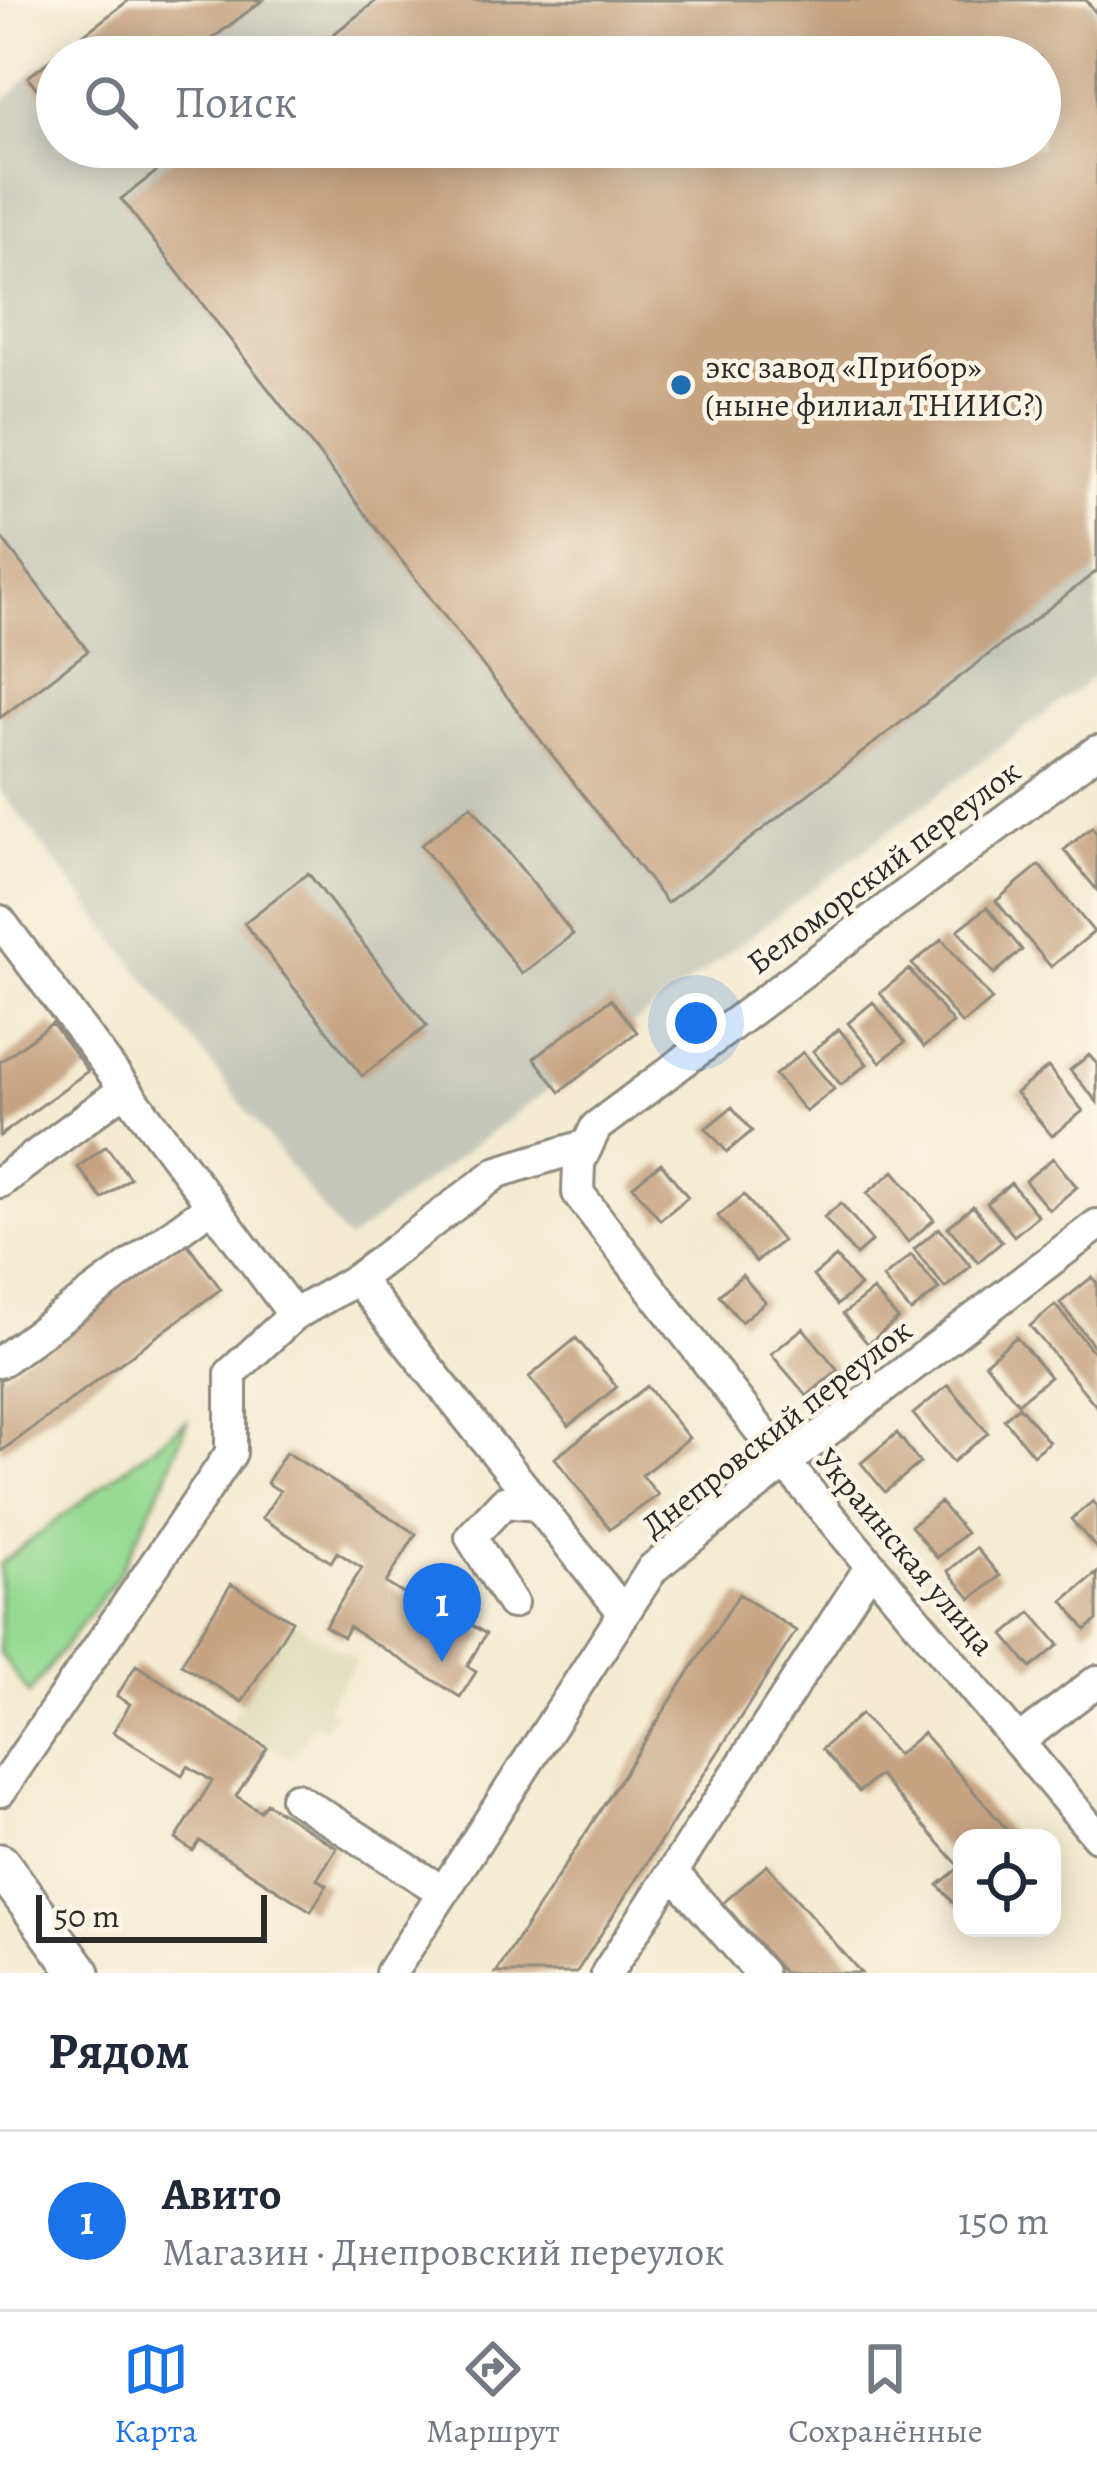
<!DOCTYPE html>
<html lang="ru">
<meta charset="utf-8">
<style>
:root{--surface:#fff;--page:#f6f6f7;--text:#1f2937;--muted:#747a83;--line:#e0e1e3;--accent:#1a73e8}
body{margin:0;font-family:Alegreya,serif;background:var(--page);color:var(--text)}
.controls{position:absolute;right:36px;bottom:36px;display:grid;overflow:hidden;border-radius:24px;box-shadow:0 6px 30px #0003}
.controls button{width:108px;height:108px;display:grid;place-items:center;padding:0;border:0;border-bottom:3px solid var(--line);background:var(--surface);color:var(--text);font:60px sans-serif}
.scale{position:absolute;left:36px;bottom:30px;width:231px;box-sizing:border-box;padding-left:12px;border:6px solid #2b2b2b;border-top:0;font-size:33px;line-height:42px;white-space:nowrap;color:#2b2b2b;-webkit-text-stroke:9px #fcf5e5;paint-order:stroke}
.you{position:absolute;left:696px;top:1023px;width:42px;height:42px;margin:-30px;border:9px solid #fff;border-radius:50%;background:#1a73e8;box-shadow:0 0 0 18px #1a73e833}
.badge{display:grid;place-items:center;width:78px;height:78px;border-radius:50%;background:var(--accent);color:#fff;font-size:39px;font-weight:700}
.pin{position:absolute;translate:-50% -99px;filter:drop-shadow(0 3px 6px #0008)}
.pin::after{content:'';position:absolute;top:63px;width:42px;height:36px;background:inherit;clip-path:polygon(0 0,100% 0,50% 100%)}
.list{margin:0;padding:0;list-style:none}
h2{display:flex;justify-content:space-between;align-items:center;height:156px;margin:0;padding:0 48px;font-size:51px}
h2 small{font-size:39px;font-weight:400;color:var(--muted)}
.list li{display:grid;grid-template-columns:78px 1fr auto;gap:36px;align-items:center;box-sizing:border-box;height:180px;padding:0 48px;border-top:3px solid var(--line)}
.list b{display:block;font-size:45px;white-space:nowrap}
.list p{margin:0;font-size:39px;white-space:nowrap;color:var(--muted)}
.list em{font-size:39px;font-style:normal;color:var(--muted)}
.icon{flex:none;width:66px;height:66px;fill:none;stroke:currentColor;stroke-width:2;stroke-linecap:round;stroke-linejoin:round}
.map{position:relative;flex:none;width:1097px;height:1973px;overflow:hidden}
.search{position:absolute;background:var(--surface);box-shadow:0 6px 30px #0003;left:36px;right:36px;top:36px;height:132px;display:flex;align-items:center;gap:30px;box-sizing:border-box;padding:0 42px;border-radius:66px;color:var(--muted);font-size:45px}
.sheet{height:336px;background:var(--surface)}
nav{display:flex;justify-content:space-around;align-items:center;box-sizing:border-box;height:168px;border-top:3px solid var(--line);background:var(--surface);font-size:33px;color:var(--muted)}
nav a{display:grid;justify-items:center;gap:6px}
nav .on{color:var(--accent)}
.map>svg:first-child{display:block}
.built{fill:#e0ddbb}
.industrial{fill:#c4c6b9;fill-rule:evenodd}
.green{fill:#96da93;stroke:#60825f;stroke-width:3}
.building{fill:#c6a381}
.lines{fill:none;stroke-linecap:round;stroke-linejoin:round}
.minor-casing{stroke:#908b7e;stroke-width:36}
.major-casing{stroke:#908b7e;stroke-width:45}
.minor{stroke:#fff;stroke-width:30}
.major{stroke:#fff;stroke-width:39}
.poi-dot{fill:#1f6fb2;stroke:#fcf5e5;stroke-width:4.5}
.labels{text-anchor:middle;stroke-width:9;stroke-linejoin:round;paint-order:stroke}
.poi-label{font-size:33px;fill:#2b2b2b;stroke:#fcf5e5;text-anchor:start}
.street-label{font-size:33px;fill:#2b2b2b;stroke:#fcf5e5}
</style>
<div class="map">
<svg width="1097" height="1973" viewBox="0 0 1097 1973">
<rect width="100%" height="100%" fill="#fcf5e5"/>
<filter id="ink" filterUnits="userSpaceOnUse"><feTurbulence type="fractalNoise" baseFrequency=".00833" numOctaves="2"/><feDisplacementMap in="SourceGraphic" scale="24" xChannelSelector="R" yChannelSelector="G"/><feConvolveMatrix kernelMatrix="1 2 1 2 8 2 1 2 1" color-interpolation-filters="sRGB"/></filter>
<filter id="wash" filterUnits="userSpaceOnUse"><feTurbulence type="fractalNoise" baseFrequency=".004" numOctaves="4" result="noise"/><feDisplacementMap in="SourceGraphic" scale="48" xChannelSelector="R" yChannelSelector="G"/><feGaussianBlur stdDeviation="2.7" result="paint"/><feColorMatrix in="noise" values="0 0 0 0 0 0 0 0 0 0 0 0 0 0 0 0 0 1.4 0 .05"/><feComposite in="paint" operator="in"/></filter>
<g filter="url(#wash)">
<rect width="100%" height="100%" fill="#f4ebd2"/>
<!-- built -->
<path class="built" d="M292,1621L357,1661L326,1707L334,1712L323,1728L313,1724L291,1759L230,1721Z"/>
<!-- industrial -->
<path class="industrial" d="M129,0H1097V674L347,1241L0,790V105L28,77ZM57,57H1040V147H57Z"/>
<!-- green -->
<path class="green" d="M187,1421L166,1478L119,1574L29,1694L0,1653V1564Z"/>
<g id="blocks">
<!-- building -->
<path class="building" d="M129,0H263L188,57H57V115L28,77Z
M377,0H1086L1097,14V571L667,903L121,199L188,147H1040V57H304Z
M0,536L88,651L0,718Z
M471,805L573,934L522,974L421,845Z
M1092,827L1097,834V890L1064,850Z
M1039,865L1094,932L1051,967L996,901Z
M308,873L427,1026L362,1076L244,923Z
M987,907L1022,950L994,974L958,930Z
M942,939L992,1000L962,1024L912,964Z
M909,969L953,1023L924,1047L880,993Z
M611,999L637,1032L560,1092L534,1058Z
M873,1002L905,1042L880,1062L848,1023Z
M52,1023L88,1071L0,1136V1062Z
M839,1029L867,1064L841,1085L813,1051Z
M803,1052L834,1089L806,1112L775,1075Z
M1089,1055L1097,1064V1102L1070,1070Z
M1048,1067L1083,1111L1052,1136L1016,1093Z
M732,1107L752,1131L727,1152L706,1128Z
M106,1146L130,1178L102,1199L78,1167Z
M1053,1158L1077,1187L1049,1210L1025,1181Z
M661,1163L688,1197L660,1220L633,1186Z
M894,1171L934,1220L908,1242L867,1193Z
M1011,1183L1038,1216L1014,1236L987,1203Z
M744,1195L782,1241L756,1262L718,1216Z
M841,1203L872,1241L856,1255L824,1217Z
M973,1206L1002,1242L978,1262L948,1227Z
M939,1228L971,1266L945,1288L914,1249Z
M184,1239L221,1289L0,1452V1376Z
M911,1255L939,1289L911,1312L883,1278Z
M836,1257L860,1286L837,1305L813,1276Z
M742,1275L765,1302L741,1322L719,1295Z
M1092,1277L1097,1283V1343L1094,1346L1060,1303Z
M873,1290L898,1319L868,1344L843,1314Z
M1055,1305L1097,1356V1407L1030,1326Z
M803,1328L838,1370L807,1396L771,1354Z
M1016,1337L1050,1377L1018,1403L985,1363Z
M576,1338L617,1387L569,1426L529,1377Z
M948,1385L988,1433L953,1462L913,1414Z
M647,1386L689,1438L642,1475L658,1495L610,1529L555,1458Z
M1019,1406L1049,1442L1033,1455L1004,1419Z
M897,1433L920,1463L885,1492L861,1463Z
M286,1452L416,1534L386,1583L410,1598L415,1589L486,1634L467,1666L476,1672L460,1697L349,1627L343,1637L325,1626L362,1568L337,1552L331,1562L262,1518L280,1491L267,1483Z
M1093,1501L1097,1506V1549L1071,1519Z
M940,1502L966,1533L937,1558L911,1526Z
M976,1548L1000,1576L971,1599L948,1571Z
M1097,1573V1620L1086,1630L1063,1601Z
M231,1584L292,1621L242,1702L181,1664Z
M739,1594L796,1631L576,1973H496Z
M1031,1612L1059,1645L1031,1668L1004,1635Z
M136,1665L267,1748L236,1796L260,1811L266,1803L337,1848L317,1879L327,1885L311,1911L200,1841L193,1851L176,1839L212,1781L188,1766L182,1775L113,1732L130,1704L117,1696Z
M861,1714L897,1755L923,1733L1009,1832L1002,1838H962V1913L938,1885L960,1867L879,1775L859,1792L822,1749Z
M767,1865L861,1973H784L723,1903Z"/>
</g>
</g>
<g filter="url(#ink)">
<use href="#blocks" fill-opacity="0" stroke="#908b7e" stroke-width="3"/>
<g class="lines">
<defs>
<path id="minor" d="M1097,751L596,1127L579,1163L578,1193L785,1463L1097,1836
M0,921L294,1315
M0,1182L125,1089
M357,1279L624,1613
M0,1362L212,1205
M512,1603L471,1537L504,1502L537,1505
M1018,1742L1097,1681
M0,1791L231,1453V1373L294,1315L357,1279L498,1172L587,1145
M296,1798L443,1892
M673,1873L761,1973
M391,1973L653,1568L785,1463L1097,1225
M607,1973L871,1566"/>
<path id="major" d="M0,1864L80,1973"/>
</defs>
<!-- minor casing -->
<use href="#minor" class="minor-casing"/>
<!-- major casing -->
<use href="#major" class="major-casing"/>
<!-- minor -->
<use href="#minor" class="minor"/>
<!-- major -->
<use href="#major" class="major"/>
</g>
</g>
<!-- markers -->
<circle class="poi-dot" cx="681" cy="385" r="12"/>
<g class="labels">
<!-- poi labels -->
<g class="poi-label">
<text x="705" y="378">экс завод «Прибор»<tspan x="705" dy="38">(ныне филиал ТНИИС?)</tspan></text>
</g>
<!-- street labels -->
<g class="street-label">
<text transform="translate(883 866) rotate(-37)" y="12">Беломорский переулок</text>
<text transform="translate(776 1427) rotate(-38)" y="12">Днепровский переулок</text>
<text transform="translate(906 1551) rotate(50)" y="12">Украинская улица</text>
</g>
</g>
</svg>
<div class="controls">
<button><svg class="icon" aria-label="locate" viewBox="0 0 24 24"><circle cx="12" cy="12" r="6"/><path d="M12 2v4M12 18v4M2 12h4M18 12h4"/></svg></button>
</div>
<div class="scale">50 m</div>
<div class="you"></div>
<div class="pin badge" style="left:442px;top:1662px">1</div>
<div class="search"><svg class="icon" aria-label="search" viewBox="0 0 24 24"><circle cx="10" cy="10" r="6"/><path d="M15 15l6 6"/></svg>Поиск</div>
</div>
<section class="sheet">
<h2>Рядом<small></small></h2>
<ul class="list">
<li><span class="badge">1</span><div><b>Авито</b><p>Магазин · Днепровский переулок</p></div><em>150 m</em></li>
</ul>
</section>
<nav>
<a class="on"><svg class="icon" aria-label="map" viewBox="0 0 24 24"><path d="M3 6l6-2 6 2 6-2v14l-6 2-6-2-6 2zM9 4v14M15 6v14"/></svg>Карта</a>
<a><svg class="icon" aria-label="directions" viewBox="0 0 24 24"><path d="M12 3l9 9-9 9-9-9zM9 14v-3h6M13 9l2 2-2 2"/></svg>Маршрут</a>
<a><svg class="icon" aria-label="saved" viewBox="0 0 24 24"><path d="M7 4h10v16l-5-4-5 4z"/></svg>Сохранённые</a>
</nav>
